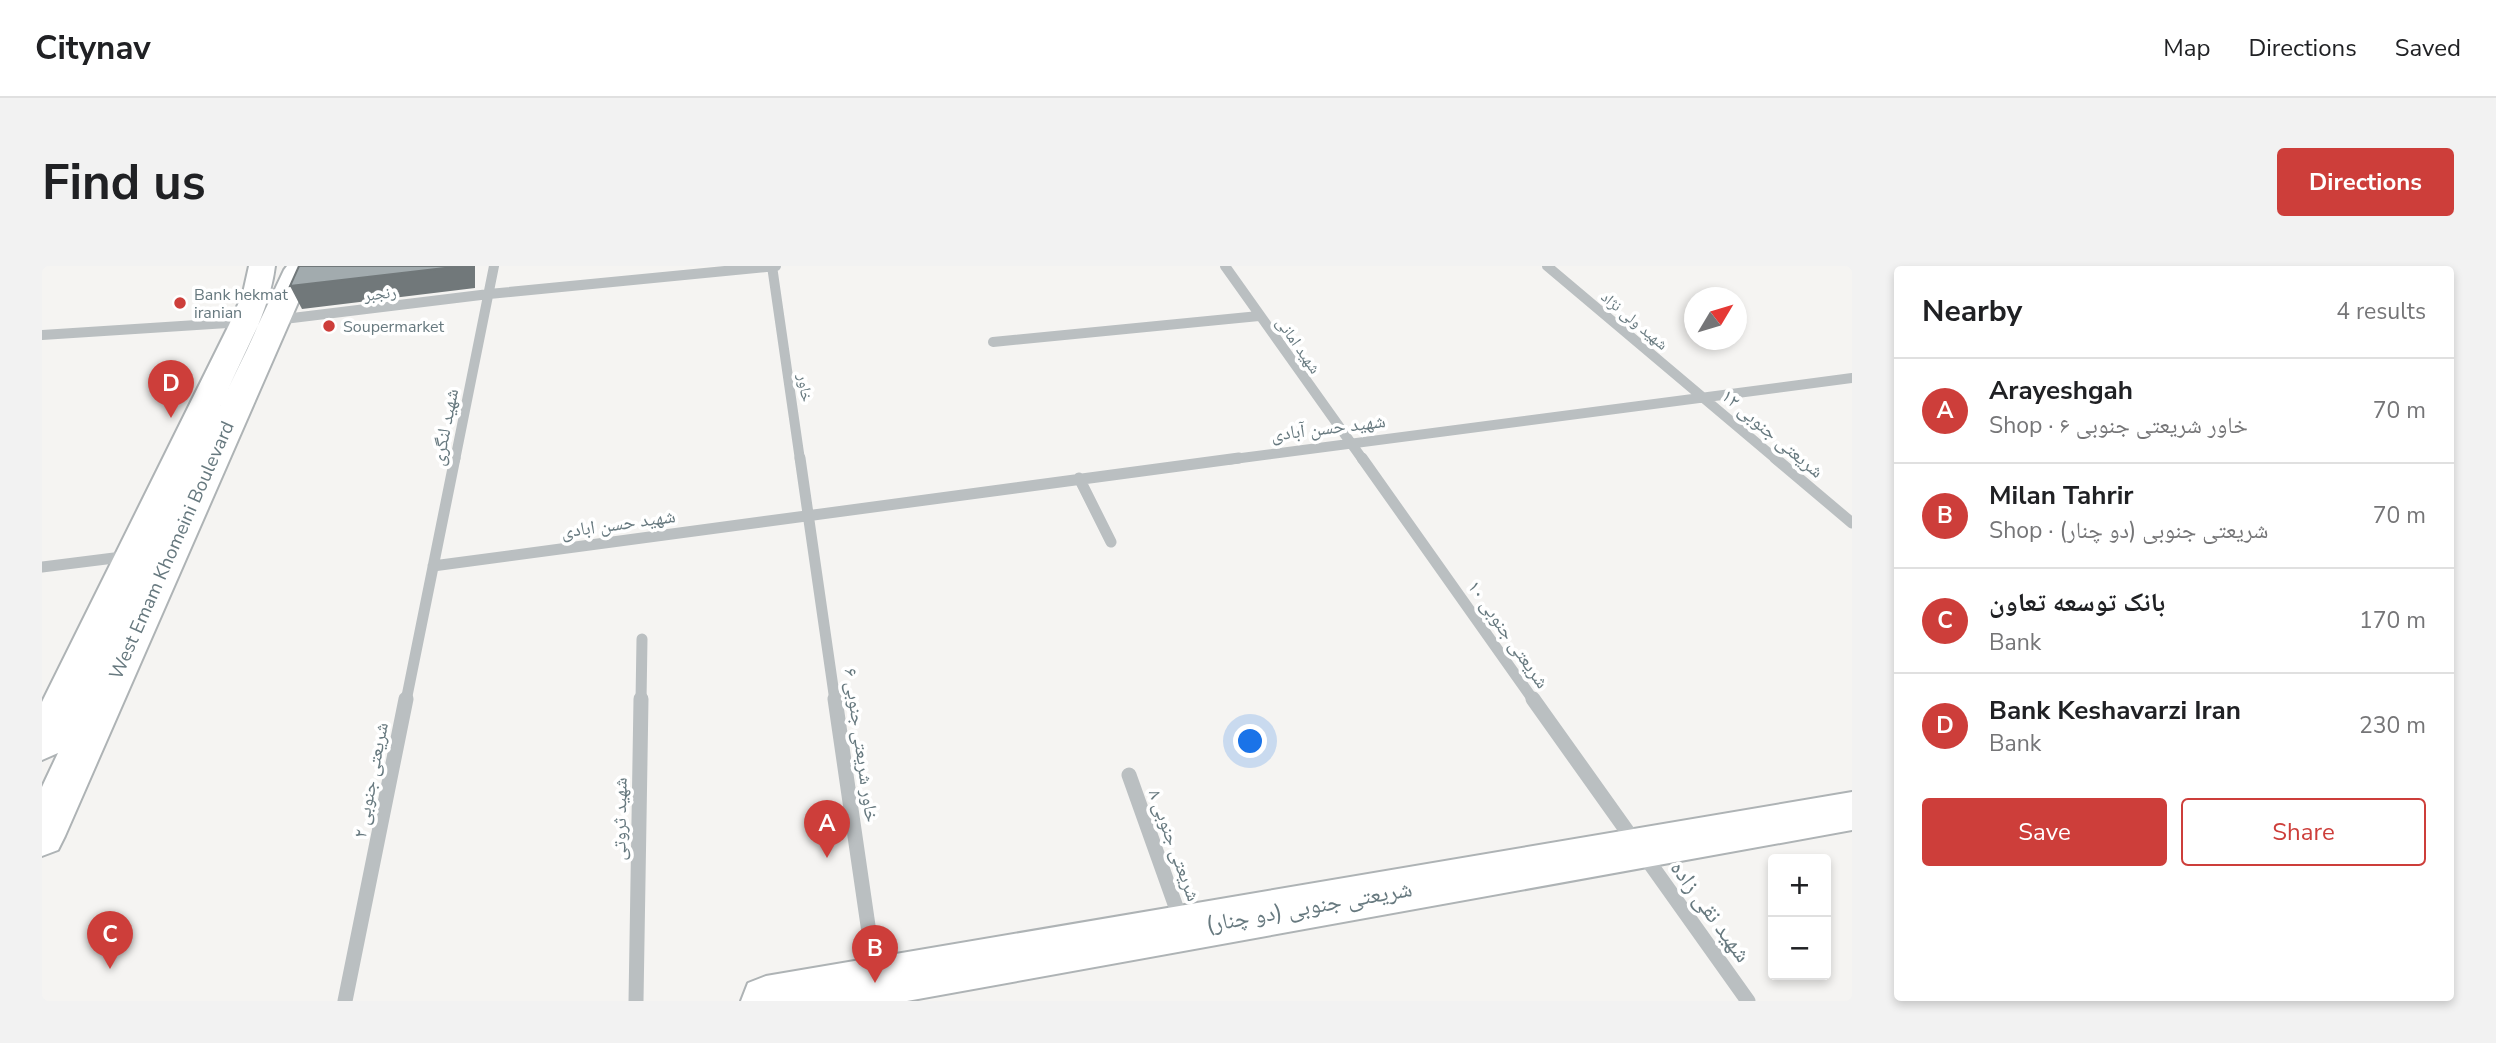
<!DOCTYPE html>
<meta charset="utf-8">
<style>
:root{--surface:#fff;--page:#f2f2f2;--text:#202124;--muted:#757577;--line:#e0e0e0;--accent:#cd3e3a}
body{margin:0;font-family:"Nunito Sans","Noto Naskh Arabic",sans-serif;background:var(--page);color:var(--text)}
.controls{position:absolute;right:21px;bottom:21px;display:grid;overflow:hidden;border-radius:7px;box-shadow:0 4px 10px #0003}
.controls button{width:63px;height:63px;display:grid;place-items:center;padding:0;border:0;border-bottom:2px solid var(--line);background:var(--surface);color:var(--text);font:35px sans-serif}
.compass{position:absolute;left:1642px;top:21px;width:63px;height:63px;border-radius:50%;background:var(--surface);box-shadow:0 4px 10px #0003;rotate:52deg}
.you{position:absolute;left:1209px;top:476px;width:24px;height:24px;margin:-18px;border:5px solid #fff;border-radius:50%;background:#1a73e8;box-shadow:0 0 0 10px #1a73e833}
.badge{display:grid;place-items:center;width:46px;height:46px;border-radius:50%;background:var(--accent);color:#fff;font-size:23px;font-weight:700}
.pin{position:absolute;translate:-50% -58px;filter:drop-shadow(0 2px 4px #0008)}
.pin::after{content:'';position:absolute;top:37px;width:24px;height:21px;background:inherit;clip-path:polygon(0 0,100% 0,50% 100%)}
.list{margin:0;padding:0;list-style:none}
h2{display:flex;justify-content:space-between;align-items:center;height:91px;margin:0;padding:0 28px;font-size:30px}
h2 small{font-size:23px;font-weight:400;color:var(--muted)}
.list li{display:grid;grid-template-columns:46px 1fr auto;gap:21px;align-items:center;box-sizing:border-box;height:105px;padding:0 28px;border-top:2px solid var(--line)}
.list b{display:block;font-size:26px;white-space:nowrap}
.list p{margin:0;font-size:23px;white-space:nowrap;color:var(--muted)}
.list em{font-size:23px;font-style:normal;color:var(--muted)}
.actions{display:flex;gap:14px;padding:21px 28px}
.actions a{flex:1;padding:16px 0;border:2px solid var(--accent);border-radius:7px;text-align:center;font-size:24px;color:var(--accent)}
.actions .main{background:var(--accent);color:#fff}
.map{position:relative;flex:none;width:1810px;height:735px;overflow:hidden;border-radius:7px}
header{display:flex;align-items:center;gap:42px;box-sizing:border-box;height:98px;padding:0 35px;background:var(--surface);border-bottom:2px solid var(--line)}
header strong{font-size:33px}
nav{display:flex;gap:38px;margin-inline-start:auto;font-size:24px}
.intro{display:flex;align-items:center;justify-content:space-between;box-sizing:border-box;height:168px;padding:0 42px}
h1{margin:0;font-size:49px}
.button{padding:18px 32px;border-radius:7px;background:var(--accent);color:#fff;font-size:24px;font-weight:700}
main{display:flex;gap:42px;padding:0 42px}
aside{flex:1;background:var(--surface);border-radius:7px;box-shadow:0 4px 10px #0003}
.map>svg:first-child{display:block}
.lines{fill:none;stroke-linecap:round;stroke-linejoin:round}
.major-casing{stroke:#aeb3b5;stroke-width:4}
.minor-far2{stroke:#babfc1;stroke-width:10}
.minor-far1{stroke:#babfc1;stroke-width:11}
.minor{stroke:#babfc1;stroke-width:15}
.major{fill:#fff;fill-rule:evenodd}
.shaded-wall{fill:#71787a}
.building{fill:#a2abae;stroke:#71787a;stroke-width:2}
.poi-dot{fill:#cd3e3a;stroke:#fff;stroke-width:2.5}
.labels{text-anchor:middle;stroke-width:7;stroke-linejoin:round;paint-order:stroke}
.far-street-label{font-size:16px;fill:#67797f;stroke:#fff}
.far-poi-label{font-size:16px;fill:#67797f;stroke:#fff;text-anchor:start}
.street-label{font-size:19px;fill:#67797f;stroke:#fff}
.near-street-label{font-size:23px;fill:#67797f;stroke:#fff}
</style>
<header>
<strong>Citynav</strong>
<nav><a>Map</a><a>Directions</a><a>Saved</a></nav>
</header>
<div class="intro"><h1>Find us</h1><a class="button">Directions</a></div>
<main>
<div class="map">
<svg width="1810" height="735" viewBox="0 0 1810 735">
<rect width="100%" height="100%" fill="#f5f4f2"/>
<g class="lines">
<defs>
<path id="major" d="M207,0H233C227,49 198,95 178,140L242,4L245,0H272L23,570L16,584L0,590V521L16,487L0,494V436L187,59L201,27Z
M1810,526V564L865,735H699L706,717L724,710Z"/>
</defs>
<!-- major casing -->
<use href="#major" class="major-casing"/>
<!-- minor-far2 -->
<path class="minor-far2" d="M730,0L758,194
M1183,0L1321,194
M1505,0L1735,194
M234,54L447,28L734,0
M0,69L201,56
M951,76L1217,50
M413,194L452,0
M1184,194L1810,112"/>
<!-- minor-far1 -->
<path class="minor-far1" d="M758,192L793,435
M1320,192L1492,435
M1733,192L1810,257
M1037,212L1069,276
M391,300L1197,192
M0,301L88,290
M364,435L413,192
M599,435L600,373"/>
<!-- minor -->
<path class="minor" d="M793,433L837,735
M1491,433L1706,735
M1087,509L1139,655
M303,735L364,433
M594,735L599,433"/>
<!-- major -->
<use href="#major" class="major"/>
</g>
<!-- shaded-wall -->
<path class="shaded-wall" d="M420,0H433V22L260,43L248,20Z"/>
<!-- building -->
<path class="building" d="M257,0H420L248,20Z"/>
<!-- markers -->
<g class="poi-dot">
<circle cx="138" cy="37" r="7"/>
<circle cx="287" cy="60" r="7"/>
</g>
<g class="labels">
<!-- far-street labels -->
<g class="far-street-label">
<text transform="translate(338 27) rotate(-7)" y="6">رنجبر</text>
<text transform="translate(1593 54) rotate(40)" y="6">شهید ولی نژاد</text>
<text transform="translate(1257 79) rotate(55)" y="6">شهید امانی</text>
<text transform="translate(764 122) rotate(82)" y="6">خاور</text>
</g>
<!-- far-poi labels -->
<g class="far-poi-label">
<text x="152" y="34">Bank hekmat<tspan x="152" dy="18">iranian</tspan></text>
<text x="301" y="66">Soupermarket</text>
</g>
<!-- street labels -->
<g class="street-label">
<text transform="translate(402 161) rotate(-79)" y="7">شهید لنگری</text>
<text transform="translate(1286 161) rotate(-7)" y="7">شهید حسن آبادی</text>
<text transform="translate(1731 167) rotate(40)" y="7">شریعتی جنوبی ۱۲</text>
<text transform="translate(576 257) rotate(-8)" y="7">شهید حسن ابادی</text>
<text transform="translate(129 284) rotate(-66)" y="7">West Emam Khomeini Boulevard</text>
<text transform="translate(1467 368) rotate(55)" y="7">شریعتی جنوبی ۱۰</text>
<text transform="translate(820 479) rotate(82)" y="7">خاور شریعتی جنوبی ۶</text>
<text transform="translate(328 514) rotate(-79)" y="7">شریعتی جنوبی ۲</text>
<text transform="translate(577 553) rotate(-89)" y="7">شهید ثروتی</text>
<text transform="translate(1133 579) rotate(70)" y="7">شریعتی جنوبی ۸</text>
</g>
<!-- near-street labels -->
<g class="near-street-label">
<text transform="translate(1267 640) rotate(-10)" y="8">شریعتی جنوبی (دو چنار)</text>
<text transform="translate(1669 645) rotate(54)" y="8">شهید نقی زاده</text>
</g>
</g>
</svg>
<div class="controls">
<button>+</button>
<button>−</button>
</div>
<svg class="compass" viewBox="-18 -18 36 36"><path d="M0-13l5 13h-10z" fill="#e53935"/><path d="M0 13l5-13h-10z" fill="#757577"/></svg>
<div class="you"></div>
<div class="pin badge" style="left:785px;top:592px">A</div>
<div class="pin badge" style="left:833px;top:717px">B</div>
<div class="pin badge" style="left:68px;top:703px">C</div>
<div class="pin badge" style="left:129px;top:152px">D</div>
</div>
<aside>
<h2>Nearby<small>4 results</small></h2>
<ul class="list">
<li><span class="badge">A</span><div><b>Arayeshgah</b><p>Shop · خاور شریعتی جنوبی ۶</p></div><em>70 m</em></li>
<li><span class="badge">B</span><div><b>Milan Tahrir</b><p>Shop · شریعتی جنوبی (دو چنار)</p></div><em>70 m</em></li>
<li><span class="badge">C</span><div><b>بانک توسعه تعاون</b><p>Bank</p></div><em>170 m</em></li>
<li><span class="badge">D</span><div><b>Bank Keshavarzi Iran</b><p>Bank</p></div><em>230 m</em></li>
</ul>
<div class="actions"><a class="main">Save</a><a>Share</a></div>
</aside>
</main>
